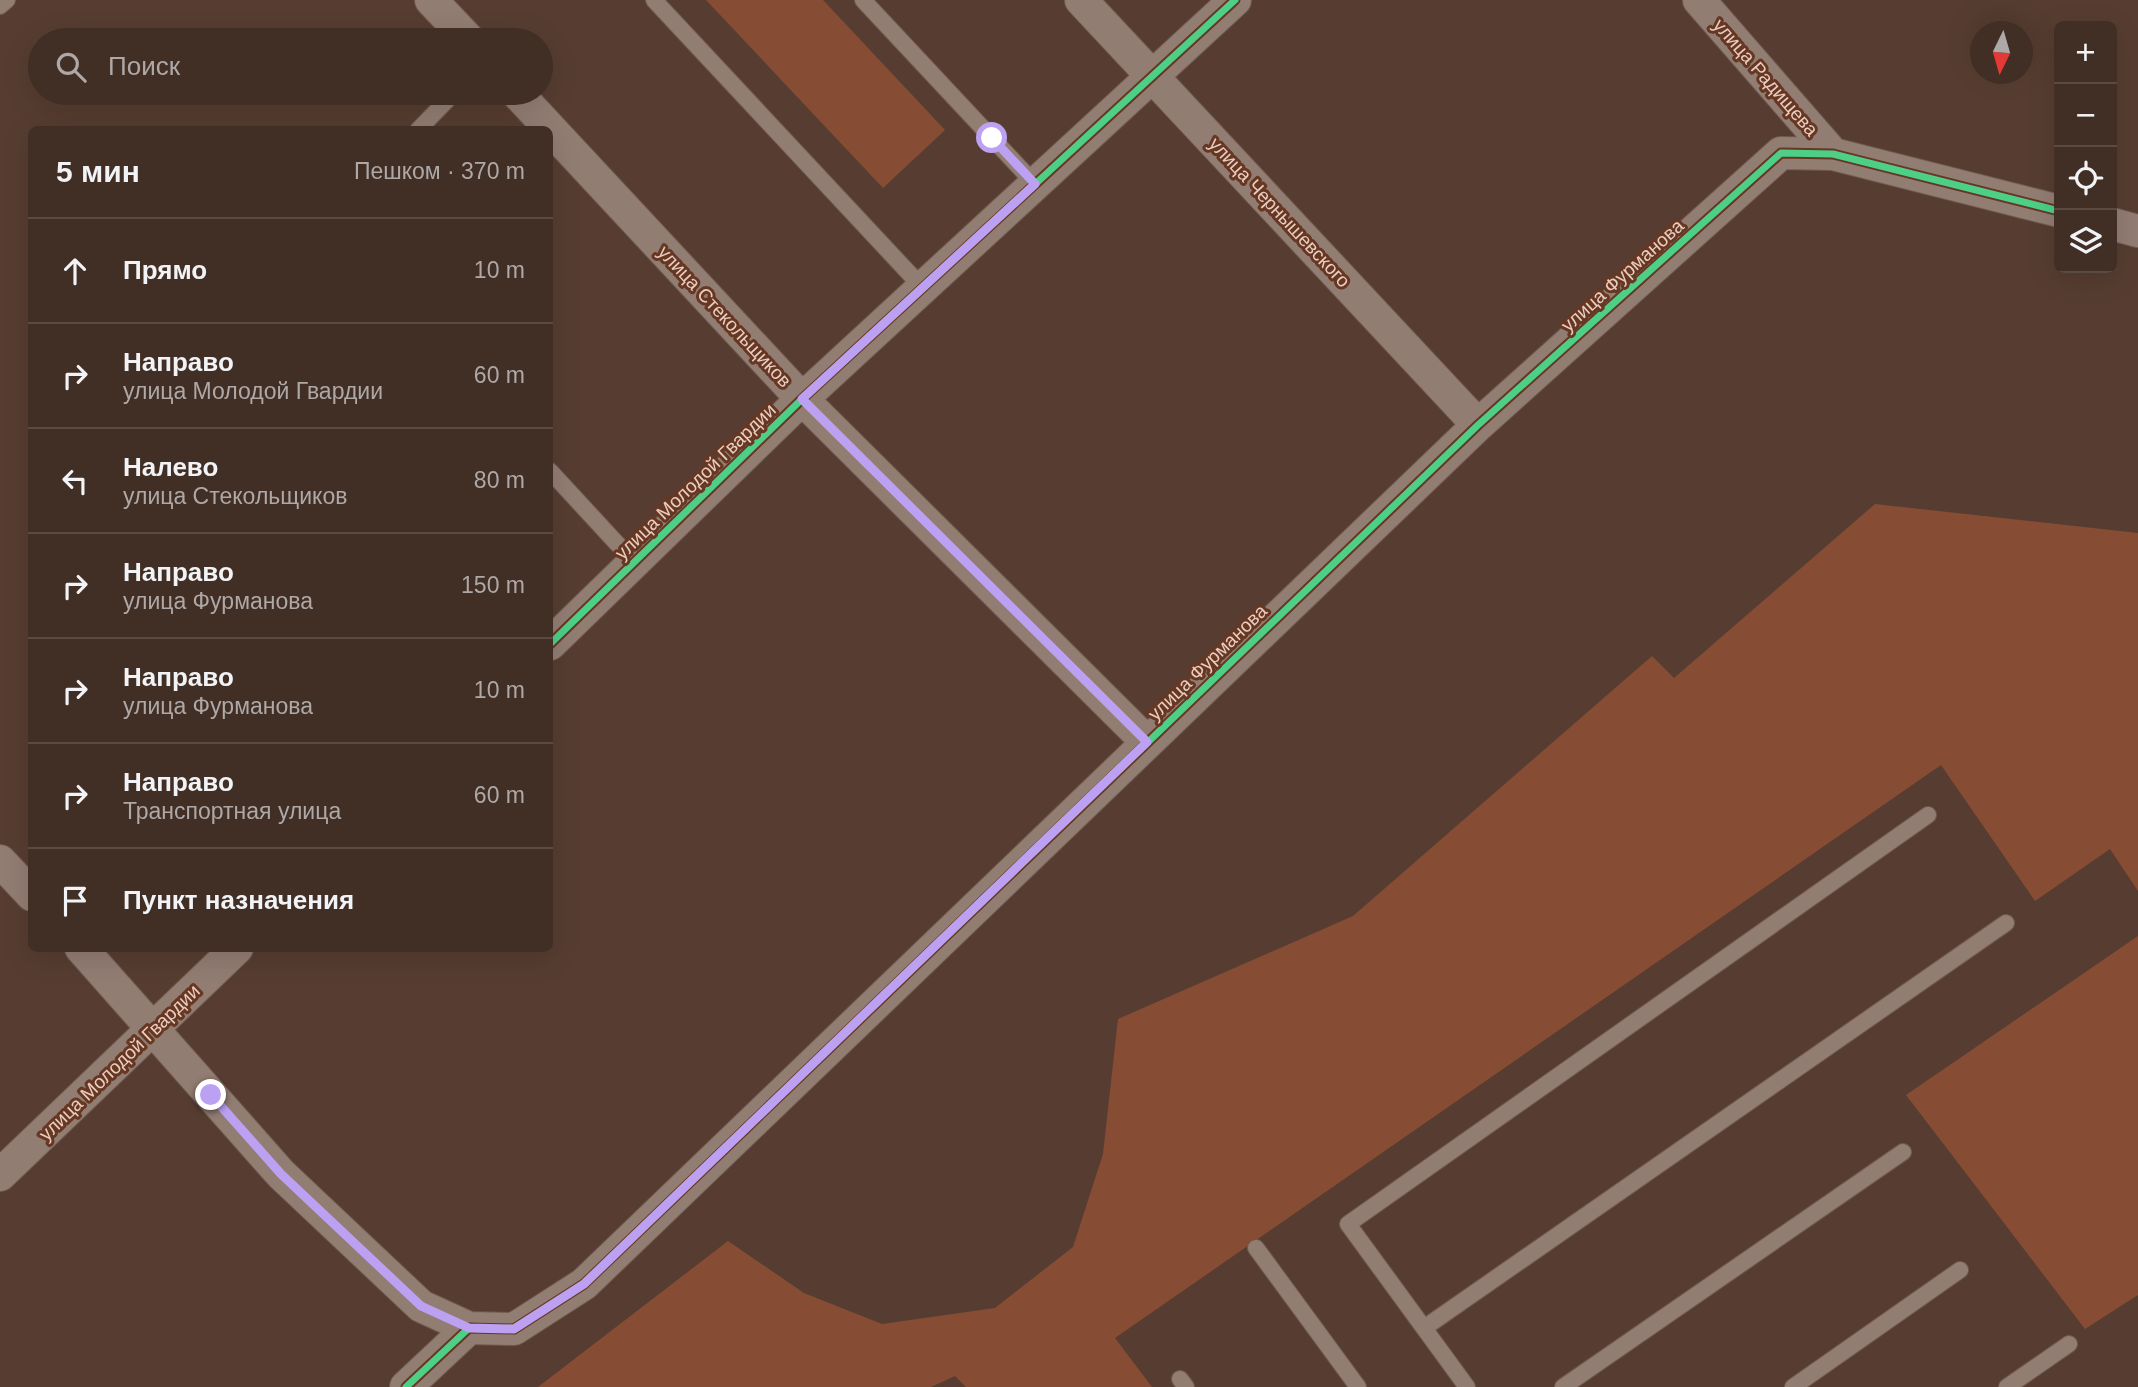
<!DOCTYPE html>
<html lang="ru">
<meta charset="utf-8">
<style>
:root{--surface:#412e25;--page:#4c3a32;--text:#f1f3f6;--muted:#aea8a7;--line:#5a4a42}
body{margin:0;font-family:Helvetica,sans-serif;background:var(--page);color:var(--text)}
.controls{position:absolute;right:21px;top:21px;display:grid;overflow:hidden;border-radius:10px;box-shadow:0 7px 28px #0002}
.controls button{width:63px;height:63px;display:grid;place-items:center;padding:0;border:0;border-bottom:2px solid var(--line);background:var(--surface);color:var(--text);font:35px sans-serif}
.compass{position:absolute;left:1970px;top:21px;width:63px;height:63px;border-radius:50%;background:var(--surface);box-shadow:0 7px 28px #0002;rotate:185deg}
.stop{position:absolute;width:21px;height:21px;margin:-16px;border:5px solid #bca0f2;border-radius:50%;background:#fff}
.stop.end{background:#bca0f2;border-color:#fff;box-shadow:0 2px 7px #0008}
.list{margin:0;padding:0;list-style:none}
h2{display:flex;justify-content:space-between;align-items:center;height:91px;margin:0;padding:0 28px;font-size:30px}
h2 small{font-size:23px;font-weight:400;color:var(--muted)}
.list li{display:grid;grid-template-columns:46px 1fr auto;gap:21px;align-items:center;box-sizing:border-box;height:105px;padding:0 28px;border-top:2px solid var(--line)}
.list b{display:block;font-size:26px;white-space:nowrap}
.list p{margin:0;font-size:23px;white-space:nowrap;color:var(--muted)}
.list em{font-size:23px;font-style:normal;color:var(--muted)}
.icon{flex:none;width:38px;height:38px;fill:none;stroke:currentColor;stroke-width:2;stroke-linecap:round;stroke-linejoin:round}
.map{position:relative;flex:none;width:2138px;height:1387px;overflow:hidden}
.search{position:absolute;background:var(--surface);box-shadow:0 7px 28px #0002;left:28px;top:28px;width:525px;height:77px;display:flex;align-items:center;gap:18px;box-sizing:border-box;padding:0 24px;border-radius:38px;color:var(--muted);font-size:26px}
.panel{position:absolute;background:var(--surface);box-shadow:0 7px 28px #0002;left:28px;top:126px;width:525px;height:826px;border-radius:10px}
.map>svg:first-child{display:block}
.green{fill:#864d34}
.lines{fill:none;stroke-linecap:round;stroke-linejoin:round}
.service-casing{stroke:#725b51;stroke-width:18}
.minor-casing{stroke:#725b51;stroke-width:34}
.service{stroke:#927d73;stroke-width:16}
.minor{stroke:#927d73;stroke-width:32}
.cycleway-casing{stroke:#663722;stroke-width:11}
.cycleway{stroke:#4dcf88;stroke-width:7}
.route{stroke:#bca0f2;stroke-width:9}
.labels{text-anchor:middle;stroke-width:6;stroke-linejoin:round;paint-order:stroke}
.street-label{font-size:19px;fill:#eacdc1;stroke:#663722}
</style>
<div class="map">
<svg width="2138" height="1387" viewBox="0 0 2138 1387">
<rect width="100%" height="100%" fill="#573d31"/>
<!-- green -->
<path class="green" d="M706,0H823L945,130L883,188Z
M1875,504L2138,533V891L2110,849L2035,901L1941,765L1115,1338L1152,1387H966L955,1376L931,1387H538L728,1241L804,1293L882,1324L995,1308L1073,1247L1103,1154L1118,1019L1353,916L1652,656L1674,678Z
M2138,936V1295L2085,1329L1906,1095Z"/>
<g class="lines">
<defs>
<path id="service" d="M654,0L922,287
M863,0L1035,184
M0,6L7,0
M418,130L454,93
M550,471L634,562
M1256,1248L1358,1387
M1424,1328L2006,923
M1180,1379L1186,1387
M1467,1387L1348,1224L1928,815
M1563,1387L1903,1152
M1793,1387L1960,1270
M2007,1387L2069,1344"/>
<path id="minor" d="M431,0L469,40
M1081,0L1478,425
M1699,0L1833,154
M517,93L802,399L1147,742
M2112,224L2138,231
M550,644L802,399L1235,0
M0,861L32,895
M81,948L281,1174L421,1306L469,1328
M0,1175L237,948
M406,1387L469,1328L514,1329L584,1284L1478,425L1781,153L1833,154L2059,211"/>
</defs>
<!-- service casing -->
<use href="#service" class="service-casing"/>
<!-- minor casing -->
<use href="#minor" class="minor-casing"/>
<!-- service -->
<use href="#service" class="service"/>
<!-- minor -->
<use href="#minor" class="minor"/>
<defs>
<path id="cycleway" d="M550,644L802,399L1235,0
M406,1387L469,1328L514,1329L584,1284L1478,425L1781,153L1833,154L2059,211"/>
</defs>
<!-- cycleway casing -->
<use href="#cycleway" class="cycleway-casing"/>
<!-- cycleway -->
<use href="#cycleway" class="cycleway"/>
</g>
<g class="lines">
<!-- route -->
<path class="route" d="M211,1095L281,1174L421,1306L469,1328L514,1329L584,1284L1147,742L802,399L1035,184L992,138"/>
</g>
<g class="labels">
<!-- street labels -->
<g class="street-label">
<text transform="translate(1766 77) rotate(49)" y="7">улица Радищева</text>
<text transform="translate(1280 212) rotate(47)" y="7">улица Чернышевского</text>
<text transform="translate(1622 275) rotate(-42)" y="7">улица Фурманова</text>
<text transform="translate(725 316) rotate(47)" y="7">улица Стекольщиков</text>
<text transform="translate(695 481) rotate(-44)" y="7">улица Молодой Гвардии</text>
<text transform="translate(1207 662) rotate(-44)" y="7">улица Фурманова</text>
<text transform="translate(119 1062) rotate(-44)" y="7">улица Молодой Гвардии</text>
</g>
</g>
</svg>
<div class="controls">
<button>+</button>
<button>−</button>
<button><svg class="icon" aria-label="locate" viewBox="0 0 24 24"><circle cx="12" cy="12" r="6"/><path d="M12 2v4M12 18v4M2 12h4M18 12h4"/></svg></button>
<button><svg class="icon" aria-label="layers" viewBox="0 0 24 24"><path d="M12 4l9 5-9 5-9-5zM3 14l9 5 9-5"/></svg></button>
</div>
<svg class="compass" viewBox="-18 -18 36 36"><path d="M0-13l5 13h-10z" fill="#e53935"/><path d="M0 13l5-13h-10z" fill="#aea8a7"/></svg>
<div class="stop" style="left:992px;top:138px"></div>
<div class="stop end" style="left:211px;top:1095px"></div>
<div class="search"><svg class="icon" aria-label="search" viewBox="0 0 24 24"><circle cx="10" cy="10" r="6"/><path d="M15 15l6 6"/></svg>Поиск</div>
<section class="panel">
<h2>5 мин<small>Пешком · 370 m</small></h2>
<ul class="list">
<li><svg class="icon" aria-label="ahead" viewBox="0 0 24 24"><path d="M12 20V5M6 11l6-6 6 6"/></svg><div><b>Прямо</b></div><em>10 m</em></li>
<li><svg class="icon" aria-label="right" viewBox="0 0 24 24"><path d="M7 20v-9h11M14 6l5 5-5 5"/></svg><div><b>Направо</b><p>улица Молодой Гвардии</p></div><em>60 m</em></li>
<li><svg class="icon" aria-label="left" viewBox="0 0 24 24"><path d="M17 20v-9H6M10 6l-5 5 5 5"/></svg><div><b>Налево</b><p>улица Стекольщиков</p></div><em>80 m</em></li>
<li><svg class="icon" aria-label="right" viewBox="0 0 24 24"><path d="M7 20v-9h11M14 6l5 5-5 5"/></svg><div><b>Направо</b><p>улица Фурманова</p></div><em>150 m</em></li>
<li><svg class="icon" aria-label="right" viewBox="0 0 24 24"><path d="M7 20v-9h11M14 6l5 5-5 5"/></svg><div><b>Направо</b><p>улица Фурманова</p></div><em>10 m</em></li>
<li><svg class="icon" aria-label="right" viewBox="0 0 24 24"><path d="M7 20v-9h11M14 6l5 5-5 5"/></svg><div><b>Направо</b><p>Транспортная улица</p></div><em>60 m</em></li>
<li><svg class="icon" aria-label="arrive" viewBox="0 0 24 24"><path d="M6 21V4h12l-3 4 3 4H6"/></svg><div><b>Пункт назначения</b></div></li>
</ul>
</section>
</div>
